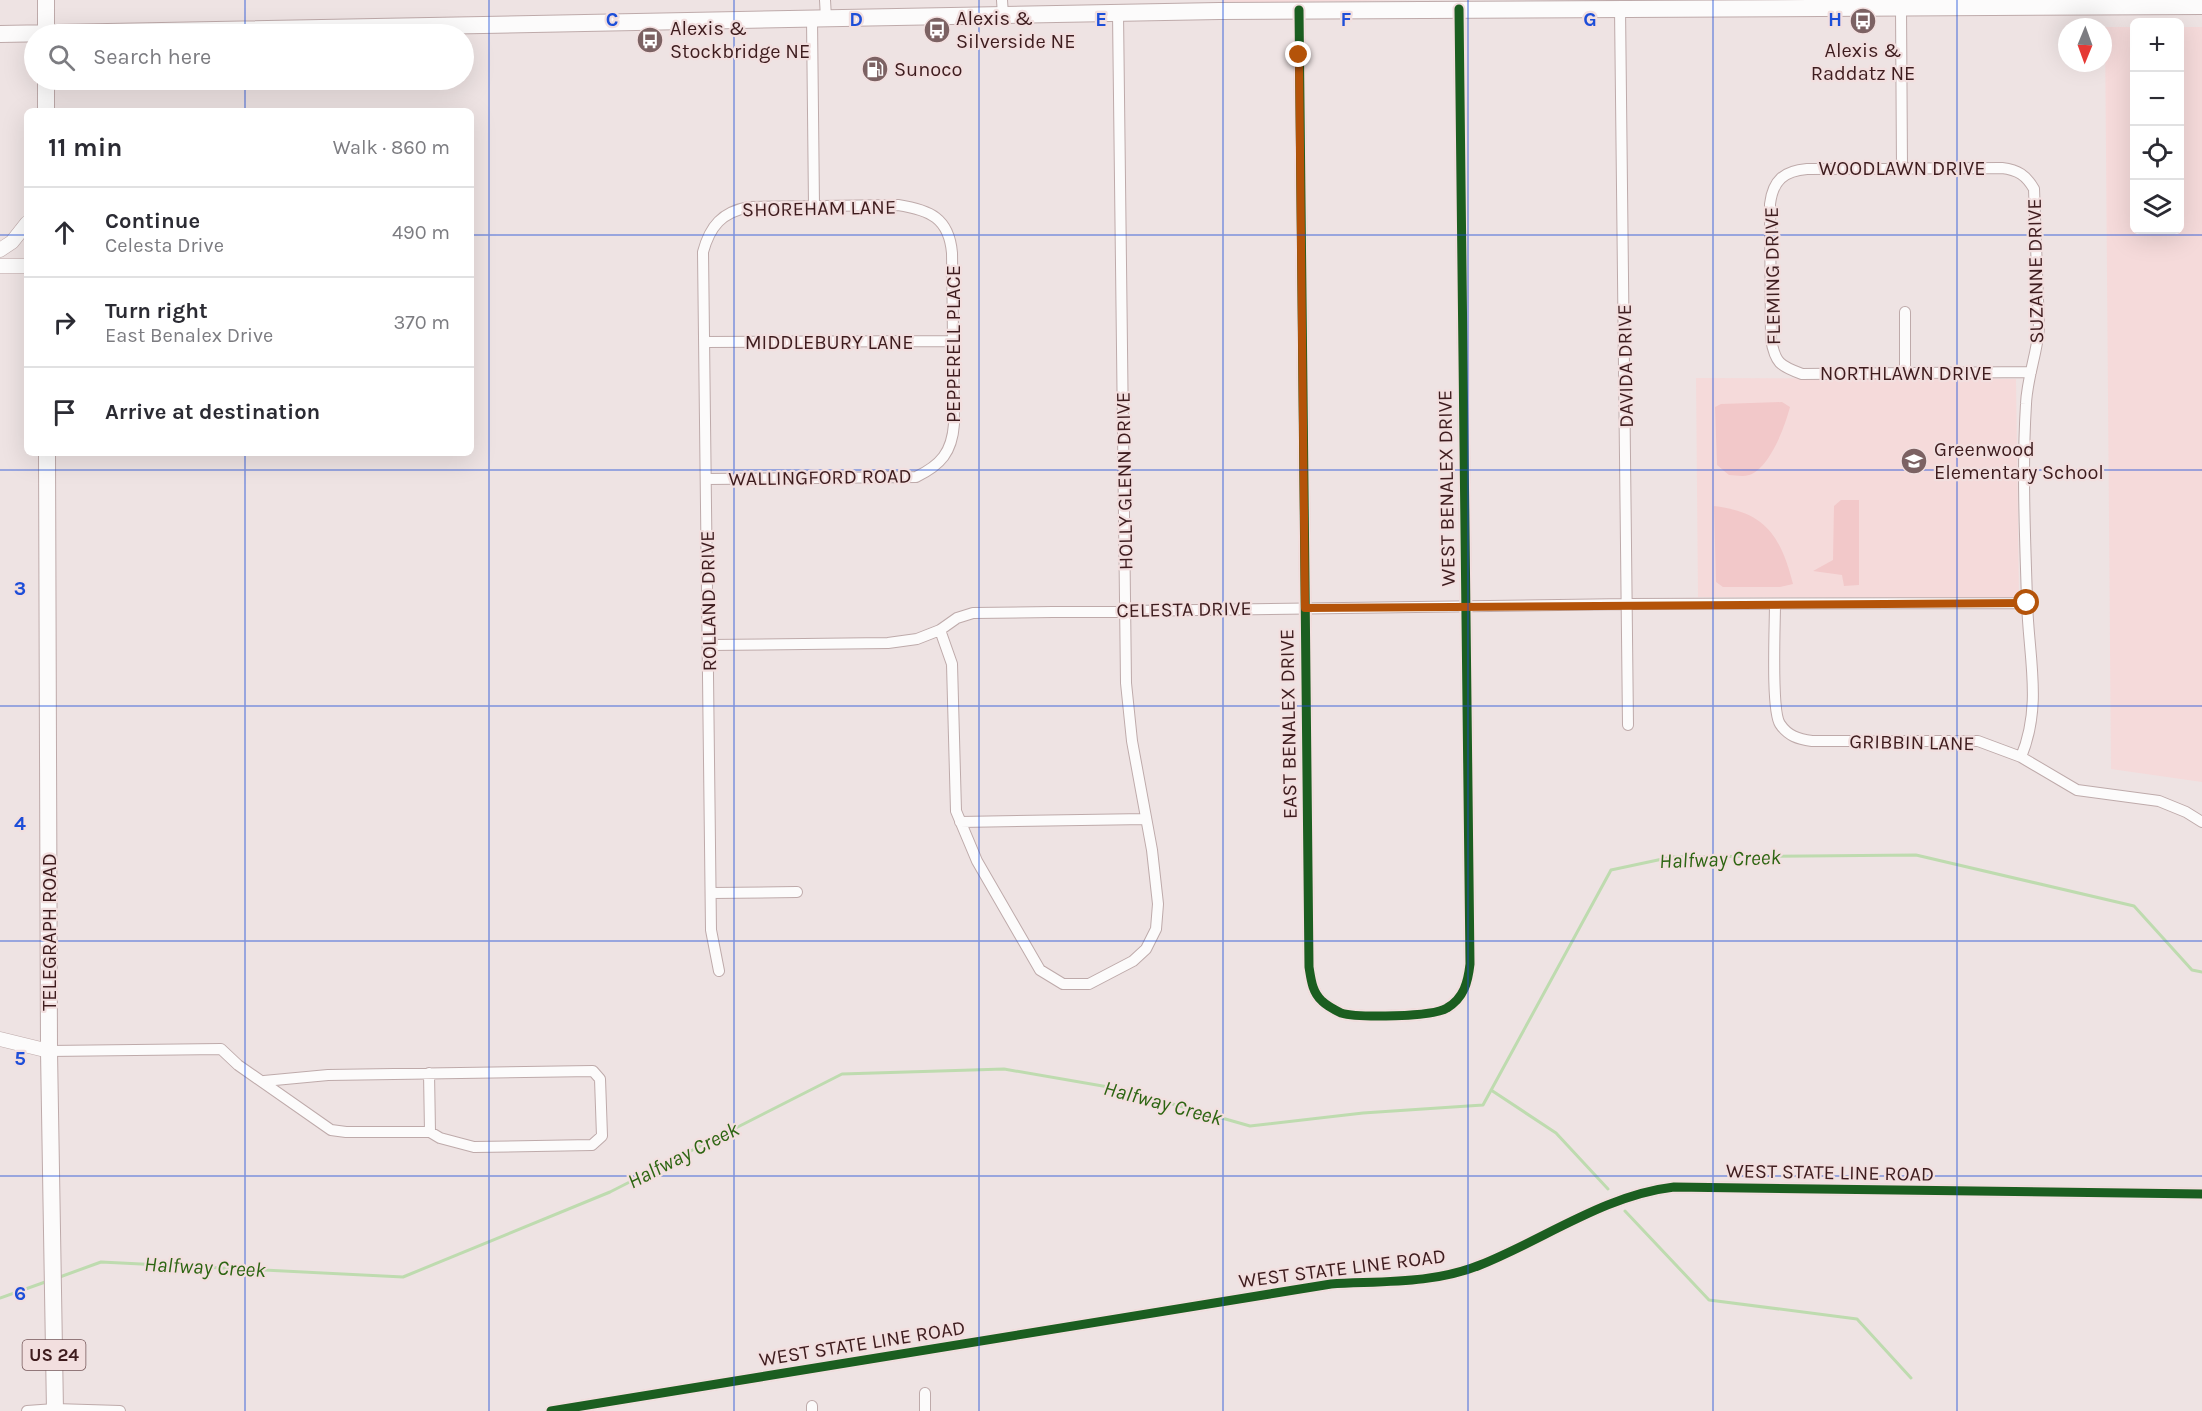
<!DOCTYPE html>
<meta charset="utf-8">
<style>
:root{--surface:#fff;--page:#f2f2f3;--text:#2b2b33;--muted:#7c7c81;--line:#e1e1e2}
body{margin:0;font-family:Karla,sans-serif;background:var(--page);color:var(--text)}
.controls{position:absolute;right:18px;top:18px;display:grid;overflow:hidden;border-radius:9px;box-shadow:0 6px 24px #0002}
.controls button{width:54px;height:54px;display:grid;place-items:center;padding:0;border:0;border-bottom:2px solid var(--line);background:var(--surface);color:var(--text);font:30px sans-serif}
.compass{position:absolute;left:2058px;top:18px;width:54px;height:54px;border-radius:50%;background:var(--surface);box-shadow:0 6px 24px #0002;rotate:181deg}
.stop{position:absolute;width:18px;height:18px;margin:-14px;border:4px solid #b45309;border-radius:50%;background:#fff}
.stop.end{background:#b45309;border-color:#fff;box-shadow:0 2px 6px #0008}
.list{margin:0;padding:0;list-style:none}
h2{display:flex;justify-content:space-between;align-items:center;height:78px;margin:0;padding:0 24px;font-size:26px}
h2 small{font-size:20px;font-weight:400;color:var(--muted)}
.list li{display:grid;grid-template-columns:39px 1fr auto;gap:18px;align-items:center;box-sizing:border-box;height:90px;padding:0 24px;border-top:2px solid var(--line)}
.list b{display:block;font-size:22px;white-space:nowrap}
.list p{margin:0;font-size:20px;white-space:nowrap;color:var(--muted)}
.list em{font-size:20px;font-style:normal;color:var(--muted)}
.icon{flex:none;width:33px;height:33px;fill:none;stroke:currentColor;stroke-width:2;stroke-linecap:round;stroke-linejoin:round}
.map{position:relative;flex:none;width:2202px;height:1411px;overflow:hidden}
.search{position:absolute;background:var(--surface);box-shadow:0 6px 24px #0002;left:24px;top:24px;width:450px;height:66px;display:flex;align-items:center;gap:15px;box-sizing:border-box;padding:0 21px;border-radius:33px;color:var(--muted);font-size:22px}
.panel{position:absolute;background:var(--surface);box-shadow:0 6px 24px #0002;left:24px;top:108px;width:450px;height:348px;border-radius:9px}
.map>svg:first-child{display:block}
.built{fill:#f5dada}
.green{fill:#f2c8c9}
.lines{fill:none;stroke-linecap:round;stroke-linejoin:round}
.stream{stroke:#bedbaf;stroke-width:3}
.minor-casing{stroke:#beaaaa;stroke-width:12}
.tertiary-casing{stroke:#beaaaa;stroke-width:15}
.primary-casing{stroke:#beaaaa;stroke-width:18}
.minor{stroke:#fcfbfb;stroke-width:10}
.tertiary{stroke:#fcfbfb;stroke-width:14}
.primary{stroke:#fcfbfb;stroke-width:16}
.cycleway-casing{stroke:#f2dfdf;stroke-width:13}
.cycleway{stroke:#1b5e20;stroke-width:9}
.route{stroke:#b45309;stroke-width:8}
.grid{fill:none;stroke:#1d4ed8;stroke-width:1.5;stroke-opacity:0.55}
.labels{text-anchor:middle;stroke-width:4.5;stroke-linejoin:round;paint-order:stroke}
.shield{fill:#f2dfdf;stroke:#745658;stroke-width:1.5}
.shield-label{font-size:18px;font-weight:bold;fill:#3e1c1e}
.poi-label{font-size:20px;fill:#3e1c1e;stroke:#f2dfdf;text-anchor:start}
.street-label{font-size:20px;fill:#3e1c1e;stroke:#f2dfdf}
.water-label{font-size:21px;font-style:italic;fill:#2d6512;stroke:#f2dfdf}
.grid-label{font-size:20px;text-anchor:middle;font-weight:bold;fill:#1d4ed8;stroke:#f2dfdf;stroke-width:4.5;stroke-linejoin:round;paint-order:stroke}
</style>
<div class="map">
<svg width="2202" height="1411" viewBox="0 0 2202 1411">
<rect width="100%" height="100%" fill="#eee3e3"/>
<!-- built -->
<path class="built" d="M1223,0H1412L1223,3Z
M2105,27H2134V230H2180V27H2202V782L2111,769Z
M1696,378L2016,379L2019,597H1698Z"/>
<!-- green -->
<path class="green" d="M1782,402L1790,407C1785,426 1770,468 1749,475C1743,477 1735,475 1729,475L1717,465L1715,407L1721,404Z
M1841,500H1859V585L1844,586L1842,575L1813,571L1833,560L1834,506Z
M1714,506C1766,512 1781,537 1793,584L1780,587H1723L1716,582Z"/>
<g class="lines">
<!-- stream -->
<path class="stream" d="M1491,1090L1556,1133L1608,1189
M1625,1211L1709,1300L1857,1319L1911,1378
M57,1278L101,1262L403,1277L610,1192L842,1074L1004,1069L1120,1089L1250,1126L1363,1113L1483,1105L1611,870L1672,857L1916,855L2134,906L2192,970L2202,972
M0,1298L48,1281"/>
<defs>
<path id="minor" d="M825,0L826,18
M1002,0L1003,15
M1901,7L1902,169
M1620,8L1628,725
M1299,10L1309,967C1311,979 1312,992 1322,1001C1327,1006 1335,1010 1341,1013C1358,1018 1433,1017 1447,1008C1464,998 1468,982 1470,964L1459,9
M812,19L814,206
M1905,312V373
M704,342L954,341
M706,479L916,477C941,465 952,452 954,424L952,253C949,218 930,210 898,205L749,207C722,212 710,226 703,252L711,930L719,971
M1775,604C1775,626 1771,711 1780,724C1788,736 1798,739 1812,741H1978L2021,757L2077,790L2159,801L2186,812L2202,822
M940,630L952,664L956,811L977,861L1040,970L1063,984H1089L1133,961L1146,949L1156,929L1158,904L1152,850L1132,741L1126,683L1118,13
M709,645L888,643L917,639L940,630L957,618L973,613L1628,604L2027,603
M2021,757C2043,704 2028,655 2027,600C2025,535 2022,469 2026,404C2027,378 2037,354 2039,328L2034,189C2026,175 2018,170 2002,168L1807,169C1784,171 1773,180 1770,204L1771,339C1775,363 1780,366 1802,374L2031,372
M960,822L1146,819
M711,893L797,892
M49,1051L221,1049L238,1065L331,1130L346,1132H430L440,1138L474,1147L592,1145L602,1136L600,1079L593,1071L328,1075L264,1081
M429,1073L430,1132
M925,1393V1411
M812,1406V1411
M27,1411L55,1409L120,1411
M551,1411L1331,1284C1380,1281 1434,1284 1480,1265C1545,1239 1605,1195 1674,1187L2202,1194"/>
<path id="tertiary" d="M0,250L12,242L27,223
M0,266H27
M0,1039L49,1051"/>
<path id="primary" d="M46,0V34
M0,34L1219,11L2202,6
M46,111V80
M47,453L49,1051L55,1411"/>
</defs>
<!-- minor casing -->
<use href="#minor" class="minor-casing"/>
<!-- tertiary casing -->
<use href="#tertiary" class="tertiary-casing"/>
<!-- primary casing -->
<use href="#primary" class="primary-casing"/>
<!-- minor -->
<use href="#minor" class="minor"/>
<!-- tertiary -->
<use href="#tertiary" class="tertiary"/>
<!-- primary -->
<use href="#primary" class="primary"/>
<defs>
<path id="cycleway" d="M1299,10L1309,967C1311,979 1312,992 1322,1001C1327,1006 1335,1010 1341,1013C1358,1018 1433,1017 1447,1008C1464,998 1468,982 1470,964L1459,9
M551,1411L1331,1284C1380,1281 1434,1284 1480,1265C1545,1239 1605,1195 1674,1187L2202,1194"/>
</defs>
<!-- cycleway casing -->
<use href="#cycleway" class="cycleway-casing"/>
<!-- cycleway -->
<use href="#cycleway" class="cycleway"/>
</g>
<g class="lines">
<!-- route -->
<path class="route" d="M1299,55L1305,608L2027,603"/>
</g>
<!-- grid -->
<path class="grid" d="M245,0V34M489,0V1411M734,0V1411M979,0V1411M1223,0V1411M1468,0V1411M1713,0V1411M1957,0V1411M245,80V111M0,235H27M471,235H2202M245,453V1411M0,470H2202M0,706H2202M0,941H2202M0,1176H2202"/>
<!-- icons -->
<defs>
<symbol id="bus-disc" viewBox="-11 -11 22 22"><circle r="9.5" fill="#7c6263" stroke="#f2dfdf"/><path d="M-5-6H5V4H4V6H2V4H-2V6H-4V4H-5ZM-3.5-4V0h7V-4ZM-3.5 1.2v1.5H-2V1.2ZM2 1.2v1.5H3.5V1.2Z" fill="#fff"/></symbol>
<symbol id="fuel-disc" viewBox="-11 -11 22 22"><circle r="9.5" fill="#7c6263" stroke="#f2dfdf"/><path d="M-5.5-6h7V0h2V4h1.3V-2.5L3-4.5l.8-.8L6-3V5H2.5V1h-1V6h-7ZM-4.2-4.7v3.2H.2V-4.7Z" fill="#fff"/></symbol>
<symbol id="school-disc" viewBox="-11 -11 22 22"><circle r="9.5" fill="#7c6263" stroke="#f2dfdf"/><path d="M0-5L7-2L0 1L-7-2ZM-4 1L0 2.5L4 1V4Q0 6-4 4Z" fill="#fff"/></symbol>
</defs>
<g fill-rule="evenodd">
<use href="#bus-disc" x="1848" y="6" width="30" height="30"/>
<use href="#bus-disc" x="922" y="15" width="30" height="30"/>
<use href="#bus-disc" x="635" y="25" width="30" height="30"/>
<use href="#fuel-disc" x="860" y="54" width="30" height="30"/>
<use href="#school-disc" x="1899" y="446" width="30" height="30"/>
</g>
<g class="labels">
<!-- shield labels -->
<rect class="shield" x="22.5" y="1340" width="63" height="30" rx="4.5"/>
<g class="shield-label">
<text x="54" y="1361">US 24</text>
</g>
<!-- poi labels -->
<g class="poi-label">
<text x="956" y="25">Alexis &amp;<tspan x="956" dy="23">Silverside NE</tspan></text>
<text x="670" y="35">Alexis &amp;<tspan x="670" dy="23">Stockbridge NE</tspan></text>
<text x="1863" y="57" text-anchor="middle">Alexis &amp;<tspan x="1863" dy="23">Raddatz NE</tspan></text>
<text x="894" y="76">Sunoco</text>
<text x="1934" y="456">Greenwood<tspan x="1934" dy="23">Elementary School</tspan></text>
</g>
<!-- street labels -->
<g class="street-label">
<text x="1902" y="175">WOODLAWN DRIVE</text>
<text transform="translate(819 208) rotate(-1)" y="7">SHOREHAM LANE</text>
<text transform="translate(2035 271) rotate(-91)" y="7">SUZANNE DRIVE</text>
<text transform="translate(1772 276) rotate(-91)" y="7">FLEMING DRIVE</text>
<text x="829" y="349">MIDDLEBURY LANE</text>
<text transform="translate(953 344) rotate(-90)" y="7">PEPPERELL PLACE</text>
<text transform="translate(1625 366) rotate(-91)" y="7">DAVIDA DRIVE</text>
<text x="1906" y="380">NORTHLAWN DRIVE</text>
<text transform="translate(820 477) rotate(-1)" y="7">WALLINGFORD ROAD</text>
<text transform="translate(1124 481) rotate(-91)" y="7">HOLLY GLENN DRIVE</text>
<text transform="translate(1446 488) rotate(-91)" y="7">WEST BENALEX DRIVE</text>
<text transform="translate(708 601) rotate(-91)" y="7">ROLLAND DRIVE</text>
<text transform="translate(1184 609) rotate(-1)" y="7">CELESTA DRIVE</text>
<text transform="translate(1288 724) rotate(-91)" y="7">EAST BENALEX DRIVE</text>
<text transform="translate(1912 742) rotate(1)" y="7">GRIBBIN LANE</text>
<text transform="translate(49 932) rotate(-90)" y="7">TELEGRAPH ROAD</text>
<text transform="translate(1830 1172) rotate(1)" y="7">WEST STATE LINE ROAD</text>
<text transform="translate(1342 1268) rotate(-7)" y="7">WEST STATE LINE ROAD</text>
<text transform="translate(862 1343) rotate(-9)" y="7">WEST STATE LINE ROAD</text>
</g>
<!-- water labels -->
<g class="water-label">
<text transform="translate(1720 859) rotate(-2)" y="7">Halfway Creek</text>
<text transform="translate(1163 1103) rotate(15)" y="7">Halfway Creek</text>
<text transform="translate(683 1155) rotate(-27)" y="7">Halfway Creek</text>
<text transform="translate(205 1267) rotate(3)" y="7">Halfway Creek</text>
</g>
</g>
<g class="grid-label">
<text x="612" y="26">C</text>
<text x="856" y="26">D</text>
<text x="1101" y="26">E</text>
<text x="1346" y="26">F</text>
<text x="1590" y="26">G</text>
<text x="1835" y="26">H</text>
<text x="20" y="595">3</text>
<text x="20" y="830">4</text>
<text x="20" y="1065">5</text>
<text x="20" y="1300">6</text>
</g>
</svg>
<div class="controls">
<button>+</button>
<button>−</button>
<button><svg class="icon" aria-label="locate" viewBox="0 0 24 24"><circle cx="12" cy="12" r="6"/><path d="M12 2v4M12 18v4M2 12h4M18 12h4"/></svg></button>
<button><svg class="icon" aria-label="layers" viewBox="0 0 24 24"><path d="M12 4l9 5-9 5-9-5zM3 14l9 5 9-5"/></svg></button>
</div>
<svg class="compass" viewBox="-18 -18 36 36"><path d="M0-13l5 13h-10z" fill="#e53935"/><path d="M0 13l5-13h-10z" fill="#7c7c81"/></svg>
<div class="stop" style="left:2027px;top:603px"></div>
<div class="stop end" style="left:1299px;top:55px"></div>
<div class="search"><svg class="icon" aria-label="search" viewBox="0 0 24 24"><circle cx="10" cy="10" r="6"/><path d="M15 15l6 6"/></svg>Search here</div>
<section class="panel">
<h2>11 min<small>Walk · 860 m</small></h2>
<ul class="list">
<li><svg class="icon" aria-label="ahead" viewBox="0 0 24 24"><path d="M12 20V5M6 11l6-6 6 6"/></svg><div><b>Continue</b><p>Celesta Drive</p></div><em>490 m</em></li>
<li><svg class="icon" aria-label="right" viewBox="0 0 24 24"><path d="M7 20v-9h11M14 6l5 5-5 5"/></svg><div><b>Turn right</b><p>East Benalex Drive</p></div><em>370 m</em></li>
<li><svg class="icon" aria-label="arrive" viewBox="0 0 24 24"><path d="M6 21V4h12l-3 4 3 4H6"/></svg><div><b>Arrive at destination</b></div></li>
</ul>
</section>
</div>
